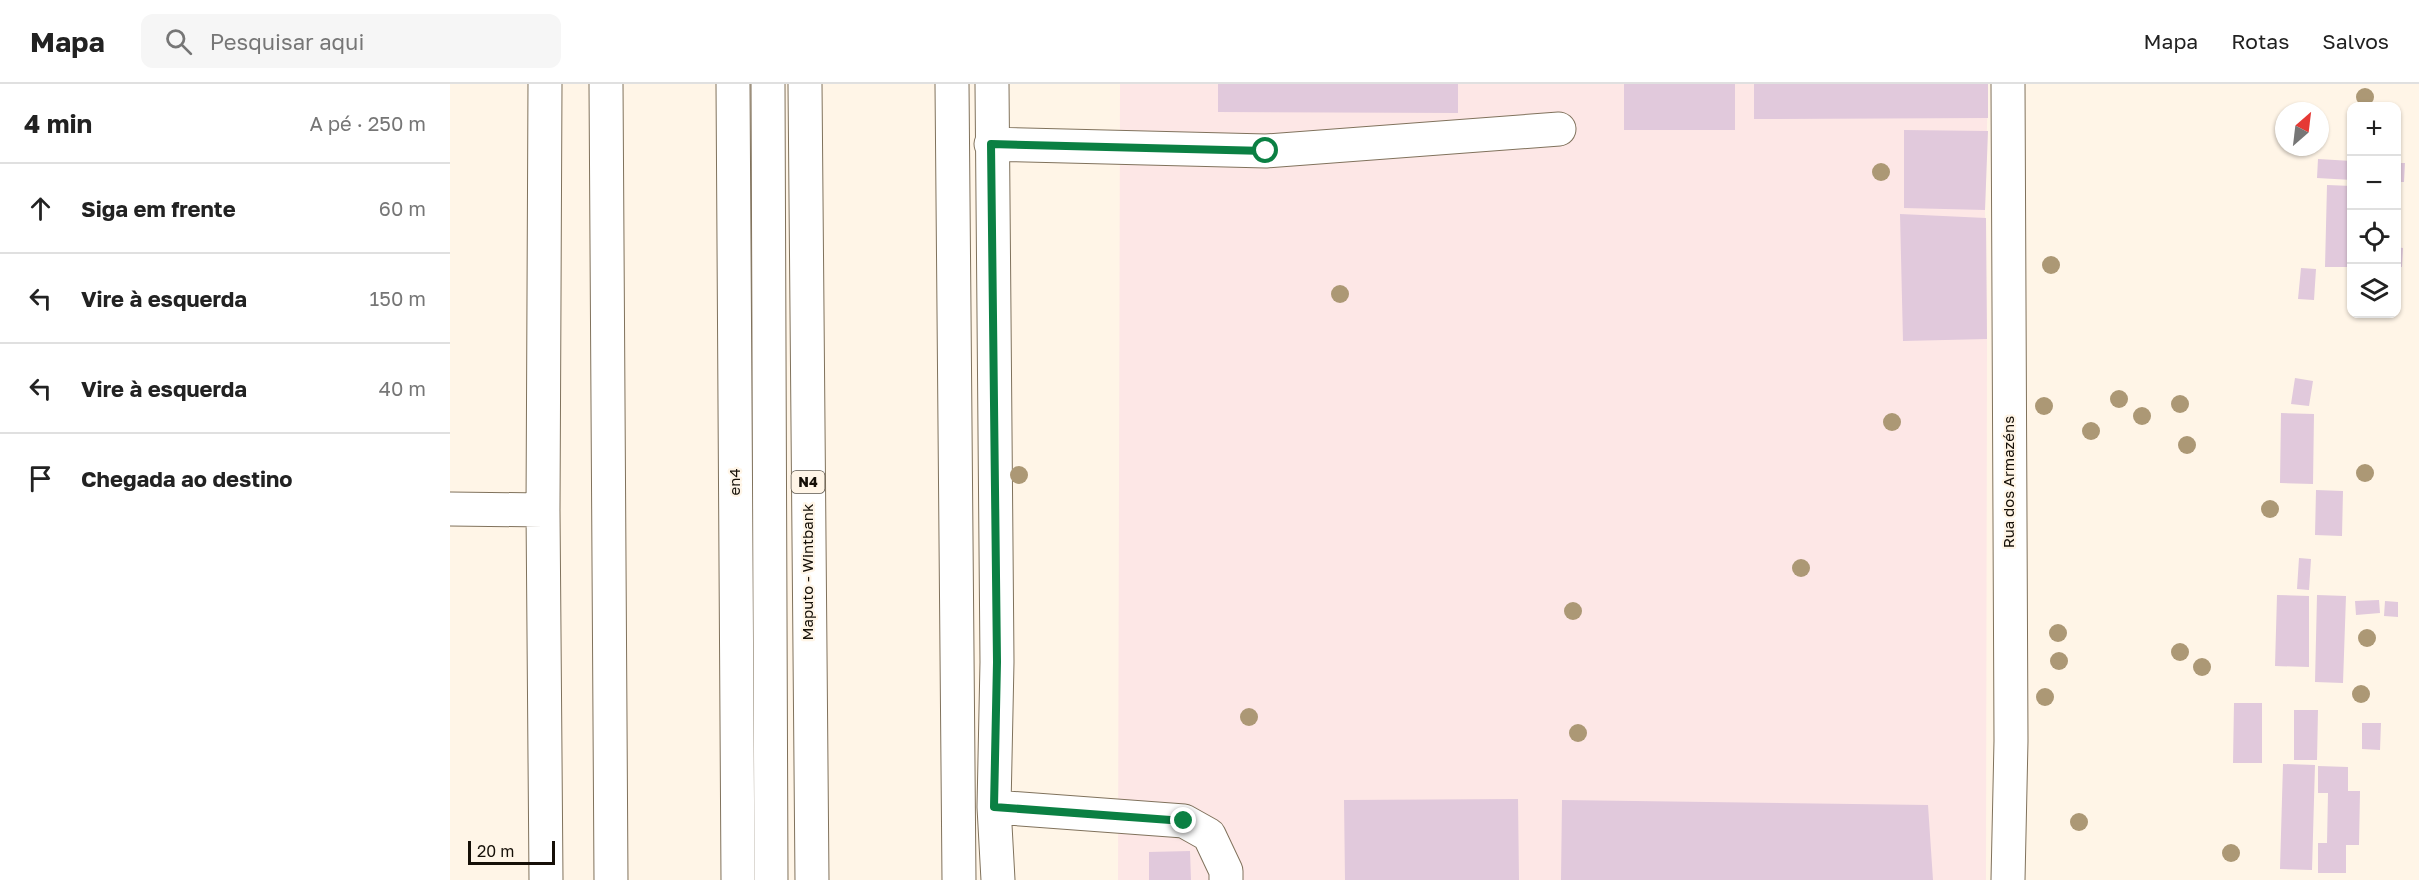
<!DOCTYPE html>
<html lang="pt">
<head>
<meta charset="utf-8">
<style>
	:root { --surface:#fff; --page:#f6f6f6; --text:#222; --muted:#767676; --line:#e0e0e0 }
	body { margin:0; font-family:"Golos Text",sans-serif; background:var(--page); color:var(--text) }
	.controls { position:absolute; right:18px; top:18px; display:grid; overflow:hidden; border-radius:12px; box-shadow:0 2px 4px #0004 }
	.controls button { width:54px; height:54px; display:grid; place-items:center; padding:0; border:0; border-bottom:2px solid var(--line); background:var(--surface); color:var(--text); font:30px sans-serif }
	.compass { position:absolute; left:1825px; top:18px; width:54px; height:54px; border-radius:50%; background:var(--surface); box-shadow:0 2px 4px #0004; rotate:28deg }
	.scale { position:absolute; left:18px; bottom:15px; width:87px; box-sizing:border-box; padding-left:6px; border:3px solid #150f07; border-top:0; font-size:16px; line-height:21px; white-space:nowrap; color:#150f07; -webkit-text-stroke:4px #fff5e7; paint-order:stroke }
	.stop { position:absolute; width:18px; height:18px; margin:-14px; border:4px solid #0b8043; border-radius:50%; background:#fff }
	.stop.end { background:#0b8043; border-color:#fff; box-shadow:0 2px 6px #0008 }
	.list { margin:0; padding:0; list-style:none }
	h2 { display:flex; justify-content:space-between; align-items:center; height:78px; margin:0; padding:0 24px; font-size:26px }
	h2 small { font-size:20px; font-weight:400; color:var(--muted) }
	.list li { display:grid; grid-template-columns:39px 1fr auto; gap:18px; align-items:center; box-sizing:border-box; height:90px; padding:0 24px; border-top:2px solid var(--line) }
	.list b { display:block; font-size:22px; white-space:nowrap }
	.list em { font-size:20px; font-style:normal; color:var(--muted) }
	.icon { flex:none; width:33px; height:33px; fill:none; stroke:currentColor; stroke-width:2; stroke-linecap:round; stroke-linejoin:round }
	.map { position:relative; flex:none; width:1969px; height:796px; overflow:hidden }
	header { display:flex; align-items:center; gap:36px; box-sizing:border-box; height:84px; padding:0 30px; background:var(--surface); border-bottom:2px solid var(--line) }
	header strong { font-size:28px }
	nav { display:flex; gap:33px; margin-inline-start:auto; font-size:21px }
	.search { width:420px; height:54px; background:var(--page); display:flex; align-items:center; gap:15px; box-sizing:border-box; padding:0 21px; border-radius:12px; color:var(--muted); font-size:22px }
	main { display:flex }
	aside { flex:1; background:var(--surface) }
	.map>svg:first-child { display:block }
	.industrial { fill:#fde7e6 }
	.building { fill:#e1c9dc }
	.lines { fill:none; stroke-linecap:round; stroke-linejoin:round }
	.minor-casing { stroke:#80725c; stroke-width:35 }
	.highway-casing { stroke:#80725c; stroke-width:35 }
	.minor { stroke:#fff; stroke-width:33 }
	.highway { stroke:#fff; stroke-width:33 }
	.tree { fill:#ac9875 }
	.route { stroke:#0b8043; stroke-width:8 }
	.labels { text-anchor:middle; stroke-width:4.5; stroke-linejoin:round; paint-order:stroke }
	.shield { fill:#fff5e7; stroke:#5b544a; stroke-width:1.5 }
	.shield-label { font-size:14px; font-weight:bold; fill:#150f07 }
	.street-label { font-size:15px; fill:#150f07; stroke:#fff5e7 }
</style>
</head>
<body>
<header>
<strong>Mapa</strong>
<div class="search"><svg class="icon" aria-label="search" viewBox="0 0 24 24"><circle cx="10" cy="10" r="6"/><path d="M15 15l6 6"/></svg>Pesquisar aqui</div>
<nav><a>Mapa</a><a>Rotas</a><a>Salvos</a></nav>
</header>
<main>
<aside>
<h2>4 min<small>A pé · 250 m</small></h2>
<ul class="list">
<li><svg class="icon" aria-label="ahead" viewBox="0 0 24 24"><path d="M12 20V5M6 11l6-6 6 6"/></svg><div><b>Siga em frente</b></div><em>60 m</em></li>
<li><svg class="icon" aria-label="left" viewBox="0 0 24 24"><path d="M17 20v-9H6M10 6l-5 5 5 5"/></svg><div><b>Vire à esquerda</b></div><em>150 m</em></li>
<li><svg class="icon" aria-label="left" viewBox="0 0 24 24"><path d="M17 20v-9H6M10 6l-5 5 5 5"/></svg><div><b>Vire à esquerda</b></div><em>40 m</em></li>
<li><svg class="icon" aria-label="arrive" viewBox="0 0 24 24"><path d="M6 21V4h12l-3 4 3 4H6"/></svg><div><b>Chegada ao destino</b></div></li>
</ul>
</aside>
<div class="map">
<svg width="1969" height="796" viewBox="0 0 1969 796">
	<rect width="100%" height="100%" fill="#fff5e7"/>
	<path class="industrial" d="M670 0H1538L1535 126 1537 255 1536 796H668Z"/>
	<path class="building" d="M768 0H1008V29L768 28Z
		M1174 0H1285V46H1174Z
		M1304 0H1538V34L1304 35Z
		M1454 46 1538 47 1535 126 1454 124Z
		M1868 75 1902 77V96L1867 94Z
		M1946 79H1955L1954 98H1946Z
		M1877 101 1902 102V183H1875Z
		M1450 130 1536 134 1537 255 1453 257Z
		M1946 163 1953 164 1952 183H1946Z
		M1851 184 1866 185 1864 216 1848 215Z
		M1845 294 1863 297 1859 322 1841 320Z
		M1831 329 1864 330 1863 400 1830 399Z
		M1866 406 1893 407 1892 452 1865 451Z
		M1849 474 1861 475 1859 506 1847 505Z
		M1827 511 1859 512V583L1825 582Z
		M1867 511 1896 512 1893 599 1865 598Z
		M1929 516 1930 529 1906 531 1905 517Z
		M1935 517 1948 518V533L1934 532Z
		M1784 619H1812V679H1783Z
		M1844 626H1868L1867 676H1844Z
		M1912 639H1931L1930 666 1912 665Z
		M1833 680 1865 681 1862 786 1830 785Z
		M1868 682 1898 683V707H1910L1909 761H1896V789H1868V759H1877L1878 709H1868Z
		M1068 715 1069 796H895L894 716Z
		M1112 716 1478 721 1483 796H1111Z
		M740 767 741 796H699V768Z"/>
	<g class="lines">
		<defs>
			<path id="minor" d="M95 0 93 426 96 796
				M156 0 161 796
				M283 0 288 796
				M502 0 509 796
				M542 0 547 578 544 723 548 796
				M541 60 816 67 1109 45
				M0 425 93 426
				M544 723 734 737 759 751 776 787V796
				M1558 796 1561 657 1558 0"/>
			<path id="highway" d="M318 0 321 796
				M355 0 362 796"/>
		</defs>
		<use href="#minor" class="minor-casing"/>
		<use href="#highway" class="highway-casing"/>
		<use href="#minor" class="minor"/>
		<use href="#highway" class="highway"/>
	</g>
	<g class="tree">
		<circle cx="1915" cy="13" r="9"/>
		<circle cx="1431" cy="88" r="9"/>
		<circle cx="1601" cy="181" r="9"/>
		<circle cx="890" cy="210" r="9"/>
		<circle cx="1669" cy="315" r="9"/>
		<circle cx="1730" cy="320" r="9"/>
		<circle cx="1594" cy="322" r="9"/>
		<circle cx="1692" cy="332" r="9"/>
		<circle cx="1442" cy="338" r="9"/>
		<circle cx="1641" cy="347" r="9"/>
		<circle cx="1737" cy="361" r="9"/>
		<circle cx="1915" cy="389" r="9"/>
		<circle cx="569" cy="391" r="9"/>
		<circle cx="1820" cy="425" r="9"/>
		<circle cx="1351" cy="484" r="9"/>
		<circle cx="1123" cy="527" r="9"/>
		<circle cx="1608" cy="549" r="9"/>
		<circle cx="1917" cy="554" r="9"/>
		<circle cx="1730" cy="568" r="9"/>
		<circle cx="1609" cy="577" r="9"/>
		<circle cx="1752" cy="583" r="9"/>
		<circle cx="1911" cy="610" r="9"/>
		<circle cx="1595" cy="613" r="9"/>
		<circle cx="799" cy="633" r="9"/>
		<circle cx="1128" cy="649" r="9"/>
		<circle cx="1629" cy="738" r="9"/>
		<circle cx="1781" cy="769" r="9"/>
	</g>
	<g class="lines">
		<path class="route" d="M734 737 544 723 547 578 541 60 816 67"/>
	</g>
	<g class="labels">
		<rect class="shield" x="341.5" y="387" width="33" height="22" rx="4.5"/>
		<g class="shield-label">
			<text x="358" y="403">N4</text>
		</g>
		<g class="street-label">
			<text transform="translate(285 398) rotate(-90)" y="5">en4</text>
			<text transform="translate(1559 398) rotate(-90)" y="5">Rua dos Armazéns</text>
			<text transform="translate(358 488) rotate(-90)" y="5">Maputo - Wintbank</text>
		</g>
	</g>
</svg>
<div class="controls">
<button>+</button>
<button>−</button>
<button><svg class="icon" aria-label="locate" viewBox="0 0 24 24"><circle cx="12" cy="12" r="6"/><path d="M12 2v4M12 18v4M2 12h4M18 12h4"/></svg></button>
<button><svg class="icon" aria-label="layers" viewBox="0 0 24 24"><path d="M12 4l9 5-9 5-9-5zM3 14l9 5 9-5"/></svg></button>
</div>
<svg class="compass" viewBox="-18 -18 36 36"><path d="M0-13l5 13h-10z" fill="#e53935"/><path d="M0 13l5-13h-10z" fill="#767676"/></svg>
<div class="scale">20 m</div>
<div class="stop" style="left:816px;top:67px"></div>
<div class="stop end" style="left:734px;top:737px"></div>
</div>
</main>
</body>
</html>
